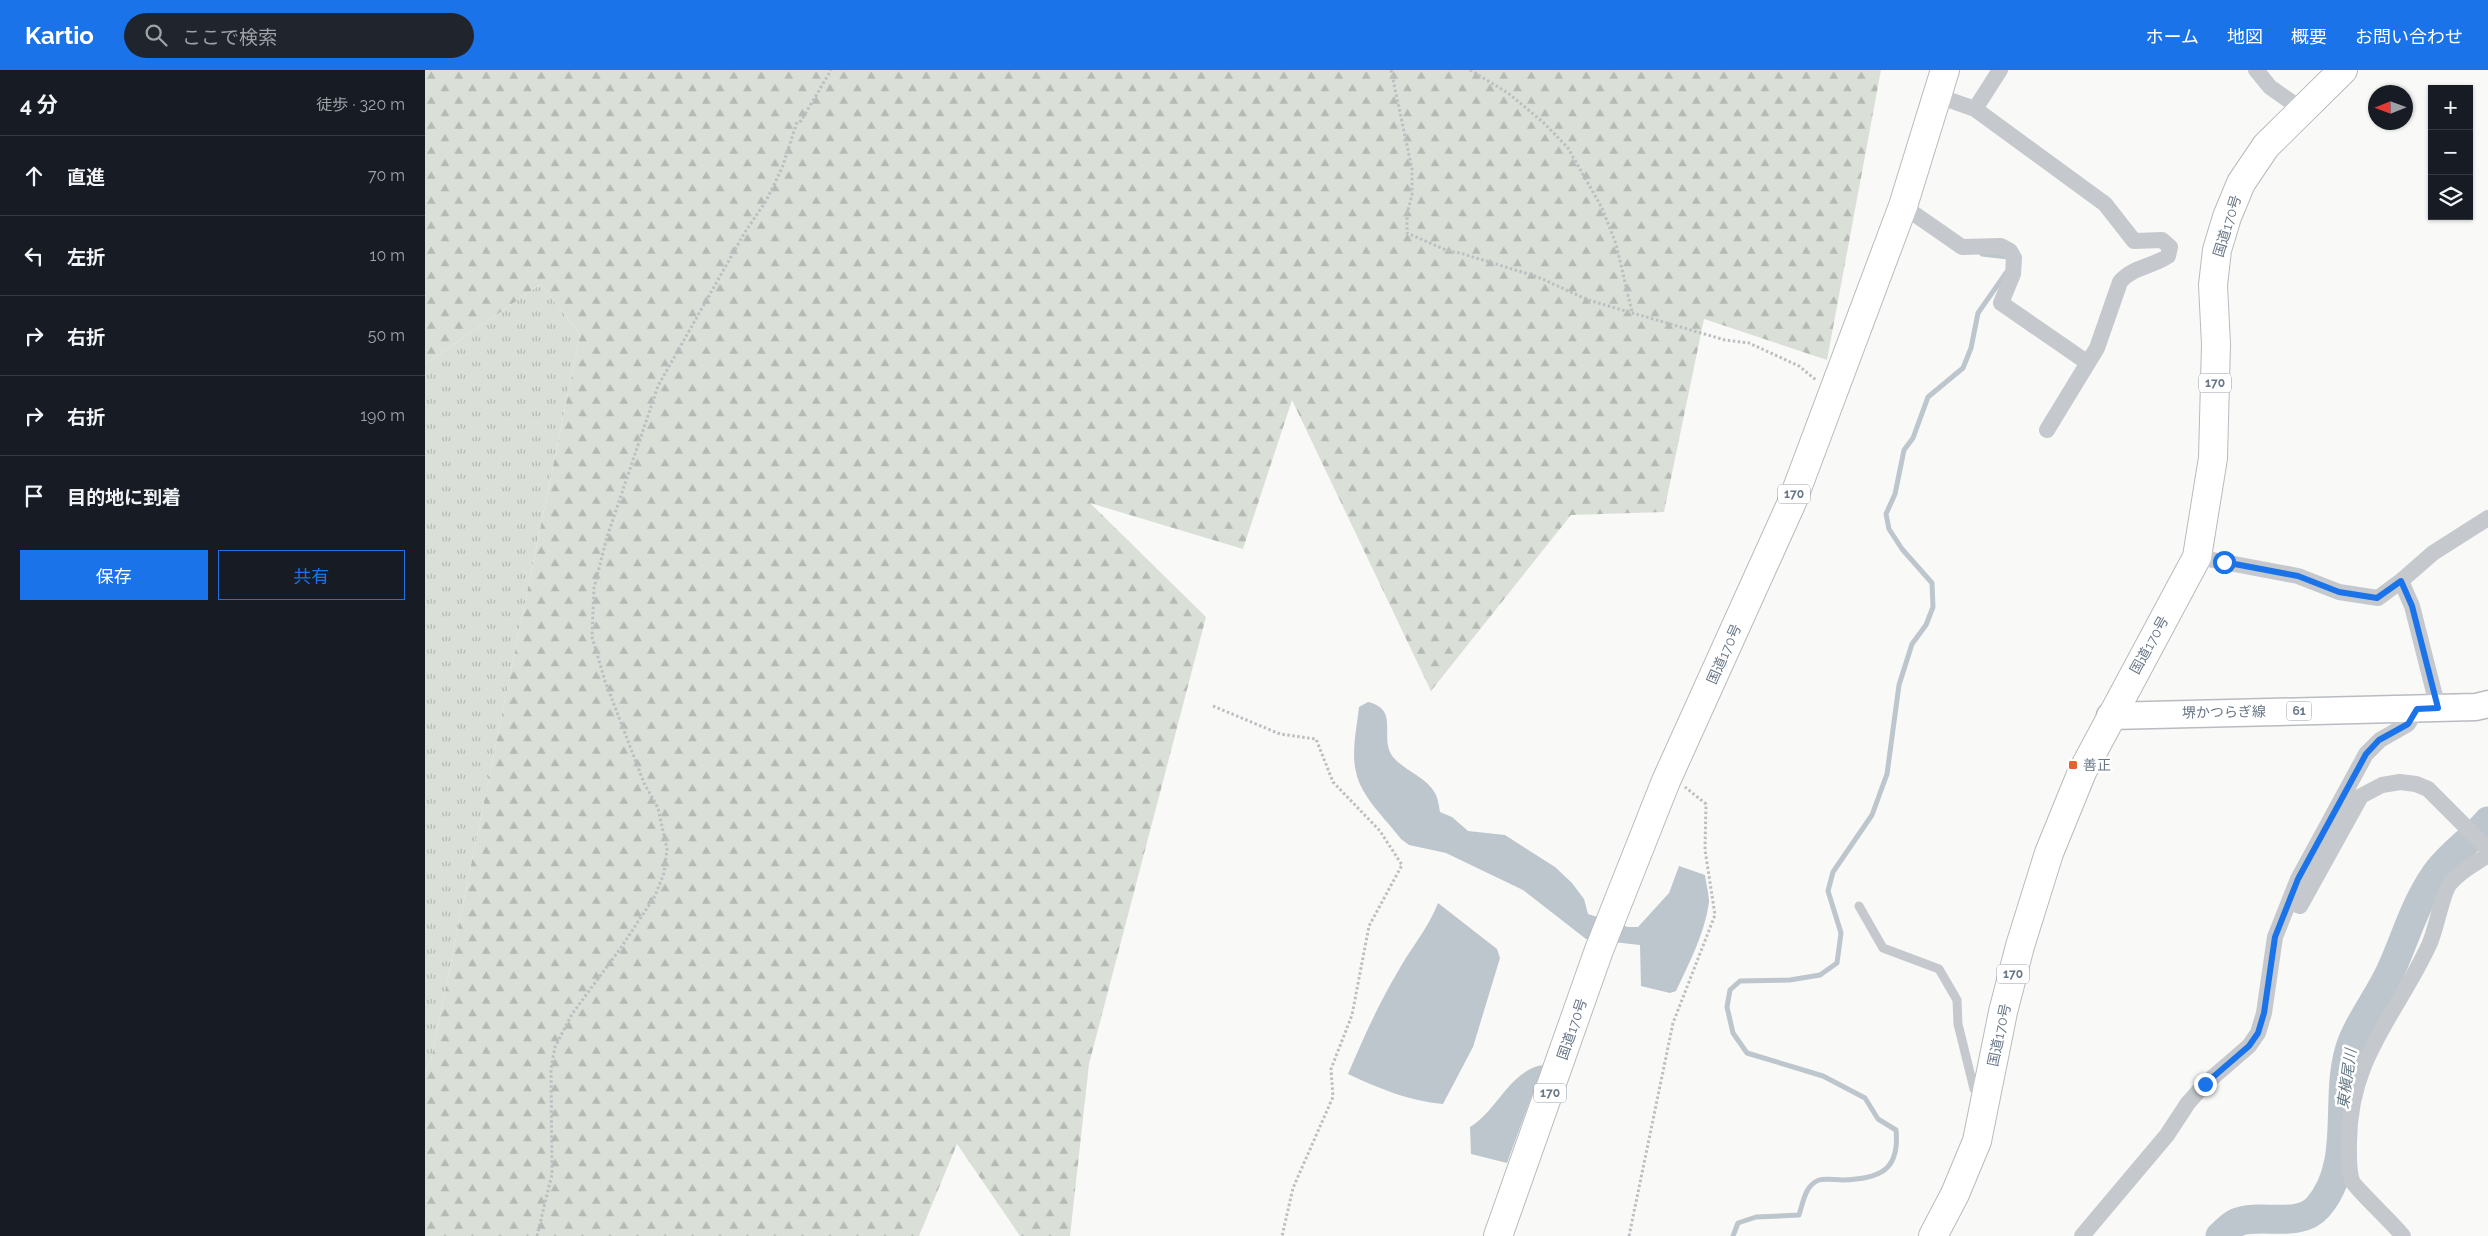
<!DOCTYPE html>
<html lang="ja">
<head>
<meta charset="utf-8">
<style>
	:root { --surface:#171b24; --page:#20242c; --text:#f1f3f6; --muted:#9ea1a6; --line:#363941; --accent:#1a73e8 }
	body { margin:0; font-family:Raleway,"Noto Sans JP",sans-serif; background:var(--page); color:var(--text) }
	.controls { position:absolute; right:15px; top:15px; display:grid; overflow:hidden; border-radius:0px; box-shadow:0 1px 4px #0004 }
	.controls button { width:45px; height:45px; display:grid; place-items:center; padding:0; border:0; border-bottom:1px solid var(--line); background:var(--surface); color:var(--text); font:25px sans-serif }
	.compass { position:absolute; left:1943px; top:15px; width:45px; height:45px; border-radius:50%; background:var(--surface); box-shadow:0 1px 4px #0004; rotate:269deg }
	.stop { position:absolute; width:15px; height:15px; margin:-11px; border:4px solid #1a73e8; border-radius:50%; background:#fff }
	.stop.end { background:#1a73e8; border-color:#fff; box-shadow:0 1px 5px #0008 }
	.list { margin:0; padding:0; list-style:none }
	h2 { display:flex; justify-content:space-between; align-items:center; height:65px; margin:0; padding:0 20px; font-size:21px }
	h2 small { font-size:16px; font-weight:400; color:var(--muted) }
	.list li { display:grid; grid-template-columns:32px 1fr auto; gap:15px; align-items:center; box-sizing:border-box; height:80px; padding:0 20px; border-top:1px solid var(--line) }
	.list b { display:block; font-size:19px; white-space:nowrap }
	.list em { font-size:16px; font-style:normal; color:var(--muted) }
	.actions { display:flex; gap:10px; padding:15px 20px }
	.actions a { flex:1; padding:11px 0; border:1px solid var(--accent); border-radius:0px; text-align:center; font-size:18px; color:var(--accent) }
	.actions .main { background:var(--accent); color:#fff }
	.icon { flex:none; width:28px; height:28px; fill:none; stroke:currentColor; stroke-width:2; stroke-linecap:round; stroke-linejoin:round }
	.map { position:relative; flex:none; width:2063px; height:1166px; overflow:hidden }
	header { display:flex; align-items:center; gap:30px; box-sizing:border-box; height:70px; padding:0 25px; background:var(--accent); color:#fff }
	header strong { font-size:24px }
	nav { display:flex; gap:28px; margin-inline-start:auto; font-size:18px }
	.search { width:350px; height:45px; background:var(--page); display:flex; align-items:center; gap:12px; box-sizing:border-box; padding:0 18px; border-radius:28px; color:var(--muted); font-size:19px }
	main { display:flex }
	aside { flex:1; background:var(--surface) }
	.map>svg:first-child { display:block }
	.grass { fill:url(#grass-tufts) }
	.forest { fill:url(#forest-firs) }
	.water { fill:#bdc6cc }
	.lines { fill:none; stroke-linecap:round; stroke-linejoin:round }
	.stream { stroke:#bdc6cc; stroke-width:5 }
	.river { stroke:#bdc6cc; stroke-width:29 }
	.primary-casing { stroke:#b8bcc0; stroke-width:29 }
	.highway-casing { stroke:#b8bbbe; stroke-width:30 }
	.path { stroke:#bcbfc2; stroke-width:3; stroke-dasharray:2.5 2.5; stroke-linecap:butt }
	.lane { stroke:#c5c8cc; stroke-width:9 }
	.street { stroke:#c5c8cc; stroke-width:16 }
	.primary { stroke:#fff; stroke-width:26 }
	.highway { stroke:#fff; stroke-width:28 }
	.route { stroke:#1a73e8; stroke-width:6 }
	.poi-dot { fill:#e2632e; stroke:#fff; stroke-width:2 }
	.labels { text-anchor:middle; stroke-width:5; stroke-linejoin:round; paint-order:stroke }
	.shield { fill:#fff; stroke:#95a0ab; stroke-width:1 }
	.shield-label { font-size:12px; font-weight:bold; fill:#687787 }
	.street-label { font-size:14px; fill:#687787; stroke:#fff }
	.poi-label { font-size:14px; fill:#687787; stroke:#fff; text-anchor:start }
	.water-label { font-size:15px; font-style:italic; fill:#647883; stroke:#fff }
</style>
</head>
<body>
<header>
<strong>Kartio</strong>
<div class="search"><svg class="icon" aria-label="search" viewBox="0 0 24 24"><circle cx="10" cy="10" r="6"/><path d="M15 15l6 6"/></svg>ここで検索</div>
<nav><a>ホーム</a><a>地図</a><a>概要</a><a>お問い合わせ</a></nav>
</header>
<main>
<aside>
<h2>4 分<small>徒歩 · 320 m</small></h2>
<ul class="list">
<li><svg class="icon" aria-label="ahead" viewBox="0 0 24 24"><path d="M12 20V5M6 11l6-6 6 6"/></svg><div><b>直進</b></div><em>70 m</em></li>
<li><svg class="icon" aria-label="left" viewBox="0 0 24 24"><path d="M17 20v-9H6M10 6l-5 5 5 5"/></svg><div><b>左折</b></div><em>10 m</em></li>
<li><svg class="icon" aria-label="right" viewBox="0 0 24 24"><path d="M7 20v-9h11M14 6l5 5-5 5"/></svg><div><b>右折</b></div><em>50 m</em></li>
<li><svg class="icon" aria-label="right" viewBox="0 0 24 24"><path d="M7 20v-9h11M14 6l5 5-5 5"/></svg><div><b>右折</b></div><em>190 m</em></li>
<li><svg class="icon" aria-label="arrive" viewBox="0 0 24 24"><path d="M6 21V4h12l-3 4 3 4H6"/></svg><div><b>目的地に到着</b></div></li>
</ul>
<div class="actions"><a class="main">保存</a><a>共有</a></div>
</aside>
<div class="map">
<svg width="2063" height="1166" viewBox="0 0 2063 1166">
	<defs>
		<pattern id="grass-tufts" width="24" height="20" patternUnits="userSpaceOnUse" patternTransform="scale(1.25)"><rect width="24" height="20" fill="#dae0d8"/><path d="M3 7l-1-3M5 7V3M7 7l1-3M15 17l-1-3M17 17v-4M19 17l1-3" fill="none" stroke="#b5bab5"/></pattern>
		<pattern id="forest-firs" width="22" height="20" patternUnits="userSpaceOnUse" patternTransform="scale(1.25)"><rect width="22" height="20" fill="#dae0d8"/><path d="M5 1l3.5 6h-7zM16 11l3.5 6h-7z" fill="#b5bab5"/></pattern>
	</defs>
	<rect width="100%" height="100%" fill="#f9f9f7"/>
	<path class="grass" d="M116 214 155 265 6 990 0 1002V294Z"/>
	<path class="forest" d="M0 0H1456L1402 290 1279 249 1239 442 1146 445 1006 621 867 330 818 479 665 433 781 547 664 994 645 1166H595L532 1074 494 1166H0V1002L6 990 155 265 116 214 0 294Z"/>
	<path class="water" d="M943 632C976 640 953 668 968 687 980 701 1001 707 1010 723 1013 728 1014 736 1015 742L1027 747 1043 761 1080 765 1130 797 1147 813 1159 829 1163 844 1203 857H1213L1244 823 1254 796 1280 805C1281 813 1284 824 1284 832 1280 863 1264 893 1251 921L1245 923 1216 916 1215 875 1161 869 1098 820 1021 783 984 775 976 769C961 749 936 727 931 702 926 682 932 657 934 637Z
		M1013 833 1072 879 1075 888 1048 977 1018 1034C984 1031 953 1018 923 1004 938 969 953 935 972 903 985 879 1003 859 1013 833Z
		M1118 995 1082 1093 1046 1084 1045 1057C1072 1041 1085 1000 1118 995Z"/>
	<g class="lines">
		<path class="stream" d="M1557 184 1583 187
			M1308 1166 1313 1153 1331 1147 1374 1145C1378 1133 1380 1115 1394 1110 1400 1108 1411 1110 1417 1110 1454 1109 1475 1101 1471 1060L1453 1049 1440 1028 1398 1006 1322 983 1308 963 1302 937 1305 920 1315 911 1365 910 1395 905 1412 893 1416 863 1403 821 1408 802 1447 745 1462 704 1474 615 1487 574 1501 555 1508 537 1507 513 1477 479 1464 459 1461 444 1470 424 1479 380 1488 368 1503 327 1538 298 1546 278 1553 243 1581 203"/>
		<path class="river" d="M1795 1166C1800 1162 1806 1154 1813 1152 1836 1143 1874 1159 1893 1137 1932 1092 1907 1024 1927 972 1937 947 1954 926 1965 902 1980 870 1989 835 2010 805 2023 785 2047 770 2063 751"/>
		<defs>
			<path id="primary" d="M1685 646 2051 637 2063 634"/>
			<path id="highway" d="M1073 1166 1174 880 1241 711 1367 432 1478 136 1520 0
				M1508 1166 1530 1124 1552 1071 1578 942 1595 876 1624 783 1657 702 1772 487 1788 388 1791 274 1788 215 1792 180 1802 147 1816 113 1841 76 1918 0"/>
		</defs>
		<use href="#primary" class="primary-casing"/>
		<use href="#highway" class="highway-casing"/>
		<path class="path" d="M966 0 987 99V125L982 144V163L1023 181 1035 183 1113 207 1163 230 1300 270 1324 273 1374 296 1391 310
			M1045 0 1083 23 1119 53 1143 78 1177 138 1191 174 1207 242
			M788 636 855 664 891 669 908 712 955 761 977 795 944 856 927 945 906 999 908 1027 868 1118 857 1166
			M112 1166 127 1104 126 999 130 977 147 944 195 879 230 826 239 803 242 779 233 738 219 713 180 611 167 567 169 518 182 467 233 316 320 162 341 131 357 98 372 52 376 51 406 0
			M1204 1166 1248 953 1290 845 1280 780 1281 734 1260 717"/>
		<path class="lane" d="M1434 836 1458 878 1514 899 1532 930 1533 954 1549 1019 1554 1027"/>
		<path class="street" d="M1831 0 1845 17 1876 39
			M1513 26 1550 39 1680 134 1709 171 1737 170 1745 177 1743 186C1727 197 1707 197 1695 212L1672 278 1622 360
			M1550 39 1575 0
			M1478 136 1537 177 1576 176 1585 181 1589 188 1588 204 1576 233 1663 293
			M1772 487 1873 506 1914 522 1953 528 1976 511 2008 483 2063 448
			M1976 511 1987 536 2013 638
			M1864 832 1875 836 1936 726 1957 715 1975 712 1991 714 2003 719 2063 779
			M1657 1166 1742 1065 1763 1033 1780 1014 1824 976 1833 963 1839 943 1850 867 1873 809 1941 684 1955 670 1983 654 1992 639
			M1978 1166C1969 1154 1930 1118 1927 1111 1923 1099 1924 1085 1924 1073 1924 988 1971 946 2004 875 2011 860 2017 825 2024 815 2033 802 2050 794 2063 785"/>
		<use href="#primary" class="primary"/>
		<use href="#highway" class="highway"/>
	</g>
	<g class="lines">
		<path class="route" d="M1780 1014 1824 976 1833 963 1839 943 1850 867 1873 809 1941 684 1954 670 1983 654 1992 639 2013 638 1987 536 1976 511 1952 528 1914 522 1873 506 1799 492"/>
	</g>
	<rect class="poi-dot" x="1643" y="690" width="10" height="10" rx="2.5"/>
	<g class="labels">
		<g class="shield">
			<rect x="1774" y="303.5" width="32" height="19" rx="4"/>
			<rect x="1353" y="414.5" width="32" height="19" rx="4"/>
			<rect x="1861.5" y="631.5" width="25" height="19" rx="4"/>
			<rect x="1572" y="894.5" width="32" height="19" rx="4"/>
			<rect x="1109" y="1013.5" width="32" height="19" rx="4"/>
		</g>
		<g class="shield-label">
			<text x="1790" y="317">170</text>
			<text x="1369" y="428">170</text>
			<text x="1874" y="645">61</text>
			<text x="1588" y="908">170</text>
			<text x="1125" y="1027">170</text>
		</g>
		<g class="street-label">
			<text transform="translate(1802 156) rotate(-73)" y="5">国道170号</text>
			<text transform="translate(1724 575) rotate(-61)" y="5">国道170号</text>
			<text transform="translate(1299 584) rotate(-66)" y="5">国道170号</text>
			<text transform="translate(1799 642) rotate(-1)" y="5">堺かつらぎ線</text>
			<text transform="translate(1147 959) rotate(-71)" y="5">国道170号</text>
			<text transform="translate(1574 965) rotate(-78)" y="5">国道170号</text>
		</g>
		<g class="poi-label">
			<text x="1658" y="700">善正</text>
		</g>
		<g class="water-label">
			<text transform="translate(1922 1009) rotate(-82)" y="5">東槇尾川</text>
		</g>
	</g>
</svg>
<div class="controls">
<button>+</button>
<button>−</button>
<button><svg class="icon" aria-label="layers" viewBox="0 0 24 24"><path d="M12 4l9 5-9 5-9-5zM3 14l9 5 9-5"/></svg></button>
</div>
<svg class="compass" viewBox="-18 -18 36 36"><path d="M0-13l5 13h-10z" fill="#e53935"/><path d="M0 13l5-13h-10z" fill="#9ea1a6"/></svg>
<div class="stop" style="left:1799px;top:492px"></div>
<div class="stop end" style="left:1780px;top:1014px"></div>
</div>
</main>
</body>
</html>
